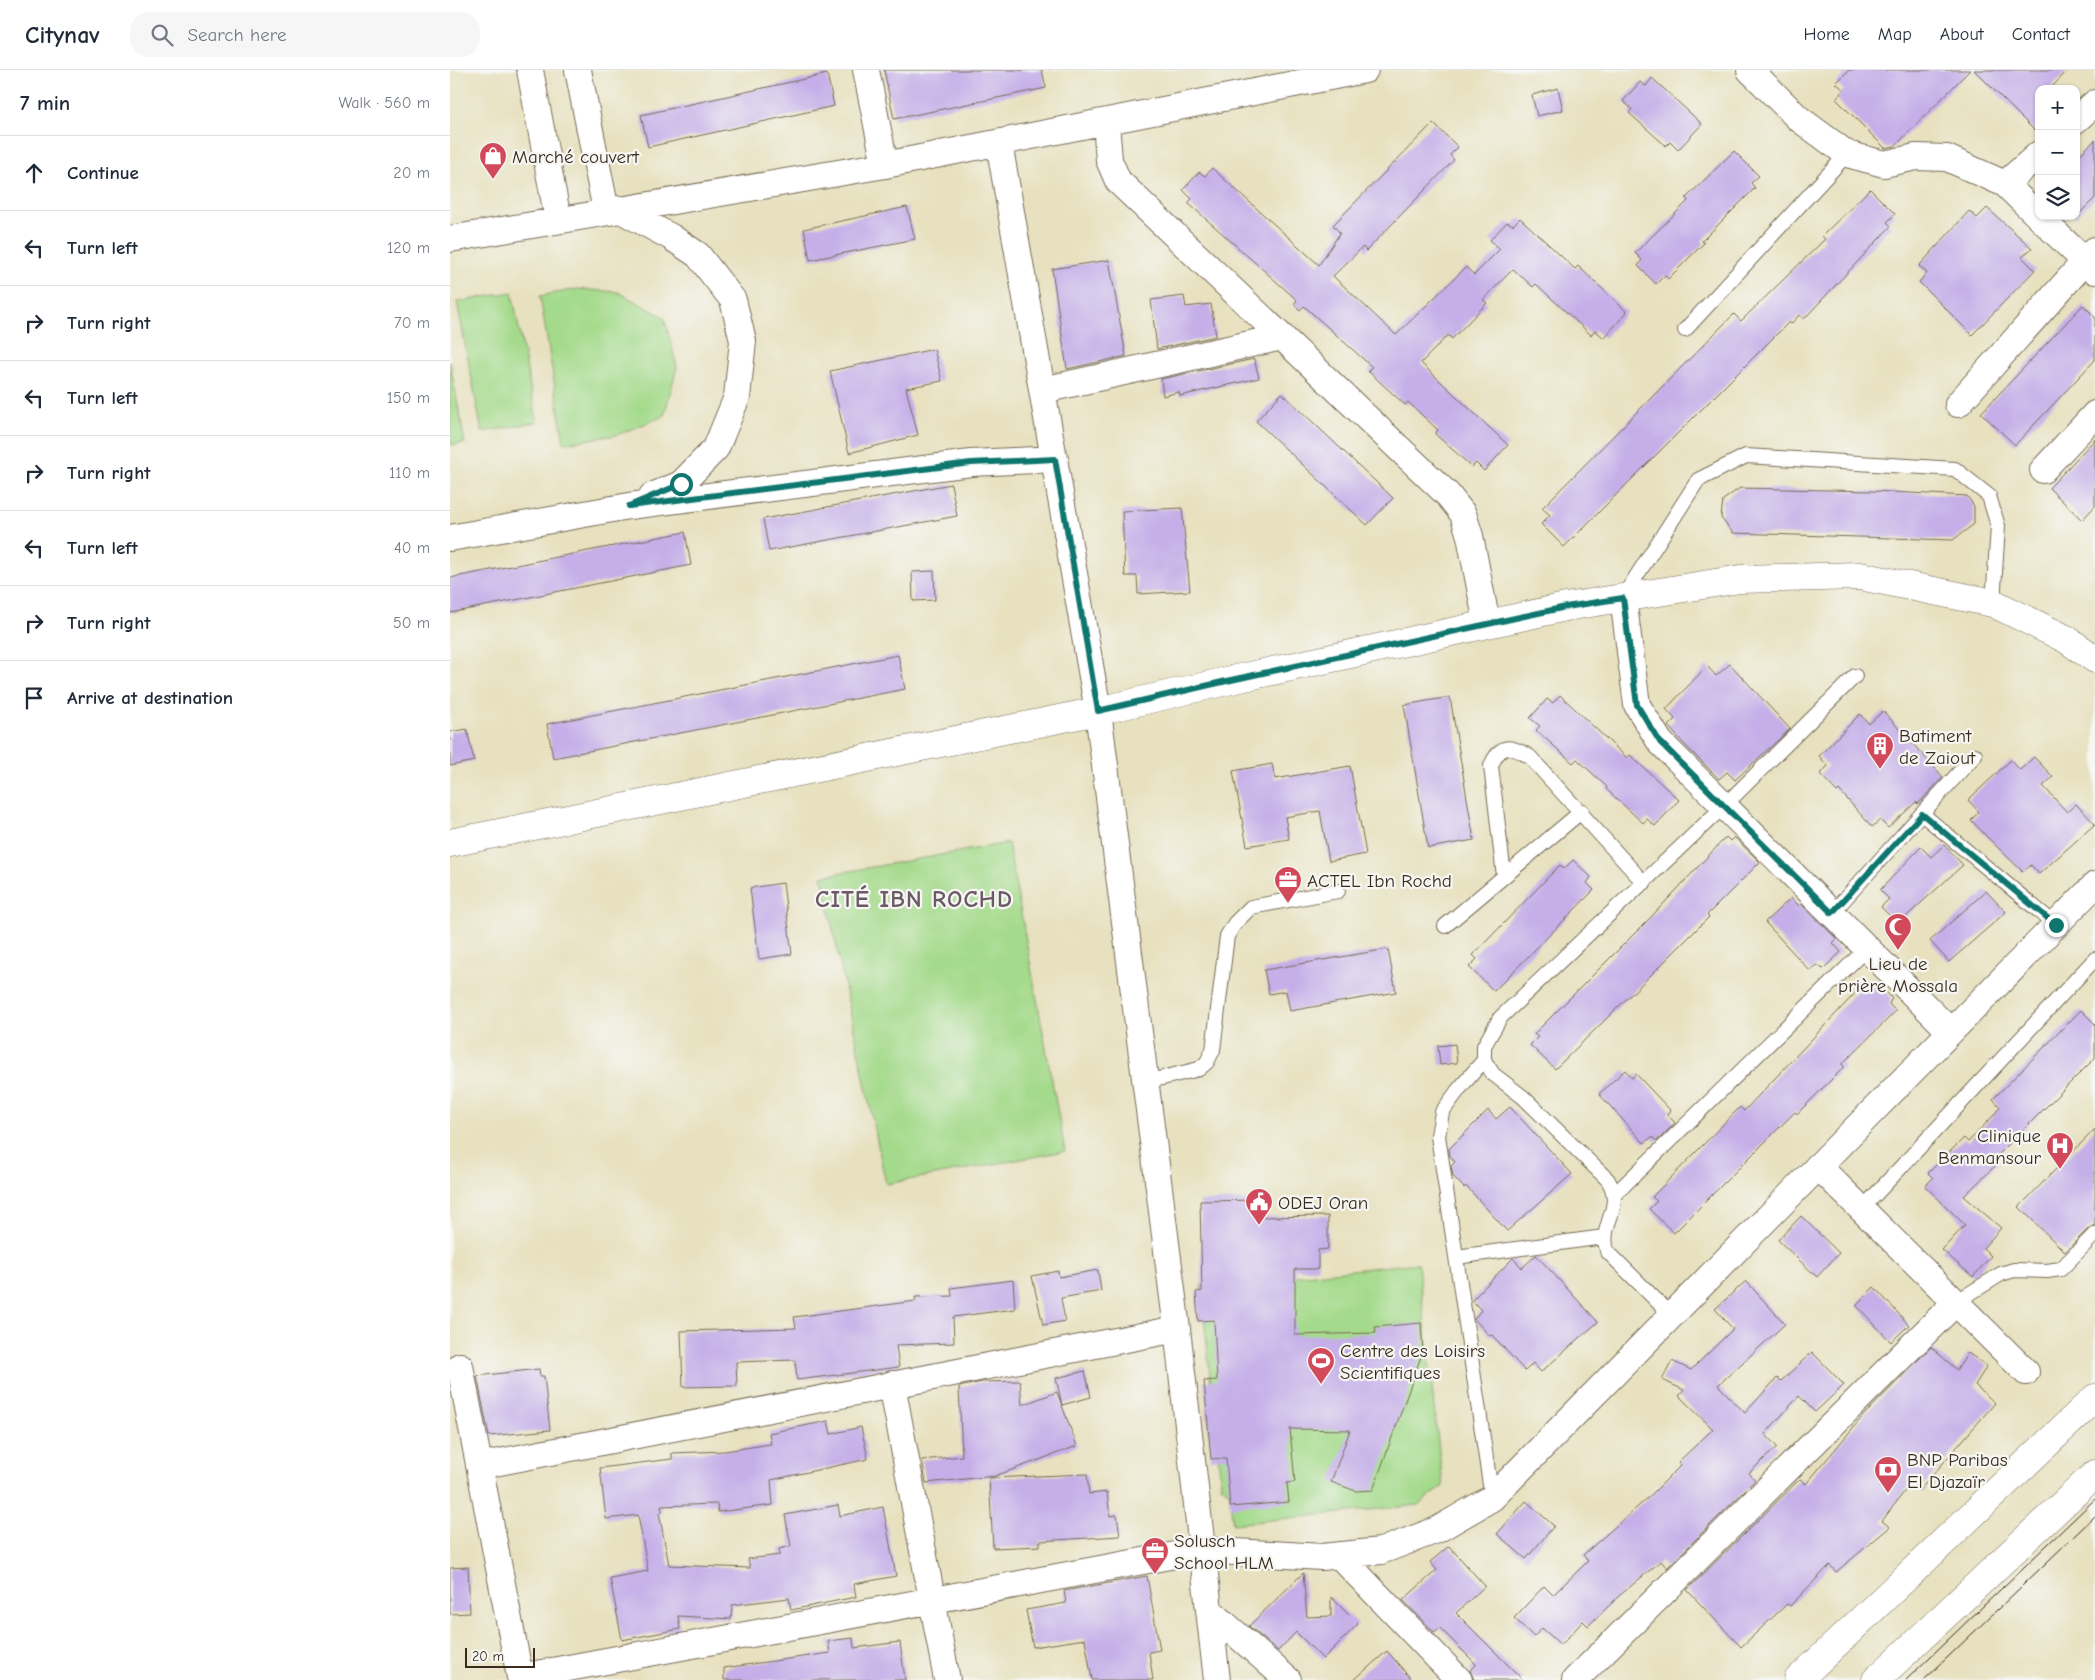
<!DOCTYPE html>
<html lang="en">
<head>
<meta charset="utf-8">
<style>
	:root { --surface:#fff; --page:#f6f6f7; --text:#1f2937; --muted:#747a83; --line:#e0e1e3 }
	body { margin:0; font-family:"Comic Neue",sans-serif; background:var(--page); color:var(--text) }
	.controls { position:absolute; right:15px; top:15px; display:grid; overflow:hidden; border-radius:10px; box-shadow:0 1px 4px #0004 }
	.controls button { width:45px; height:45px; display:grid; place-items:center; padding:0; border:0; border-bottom:1px solid var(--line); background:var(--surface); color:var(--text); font:25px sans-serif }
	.scale { position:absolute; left:15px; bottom:12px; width:70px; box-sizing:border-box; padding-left:5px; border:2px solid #3b2a1e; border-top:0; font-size:14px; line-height:18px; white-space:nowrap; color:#3b2a1e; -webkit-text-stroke:4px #f6f6f2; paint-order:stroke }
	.stop { position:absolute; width:15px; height:15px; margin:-11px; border:4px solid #0f766e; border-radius:50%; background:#fff }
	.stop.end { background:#0f766e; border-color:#fff; box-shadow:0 1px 5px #0008 }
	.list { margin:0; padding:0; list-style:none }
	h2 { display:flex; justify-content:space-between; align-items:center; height:65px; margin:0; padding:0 20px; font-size:21px }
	h2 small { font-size:16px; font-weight:400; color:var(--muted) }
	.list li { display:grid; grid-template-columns:32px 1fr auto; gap:15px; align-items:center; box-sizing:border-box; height:75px; padding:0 20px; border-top:1px solid var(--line) }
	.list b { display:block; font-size:19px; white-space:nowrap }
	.list em { font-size:16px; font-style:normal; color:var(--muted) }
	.icon { flex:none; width:28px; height:28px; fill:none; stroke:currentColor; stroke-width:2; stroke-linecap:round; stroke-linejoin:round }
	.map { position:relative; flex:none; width:1645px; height:1610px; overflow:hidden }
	header { display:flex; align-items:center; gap:30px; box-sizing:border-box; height:70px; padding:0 25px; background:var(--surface); border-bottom:1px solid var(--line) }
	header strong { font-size:24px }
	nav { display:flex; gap:28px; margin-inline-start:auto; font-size:18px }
	.search { width:350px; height:45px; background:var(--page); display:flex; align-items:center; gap:12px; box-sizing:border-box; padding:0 18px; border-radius:20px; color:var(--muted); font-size:19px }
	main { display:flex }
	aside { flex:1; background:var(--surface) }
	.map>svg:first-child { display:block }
	.green { fill:#a4da8b; stroke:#708254 }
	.building { fill:#c4afe8 }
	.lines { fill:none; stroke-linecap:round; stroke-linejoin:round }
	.lane-casing { stroke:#776a56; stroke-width:16 }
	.street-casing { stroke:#776a56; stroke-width:28 }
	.secondary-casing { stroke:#776a56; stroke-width:29 }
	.highway-casing { stroke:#776a56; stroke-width:29 }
	.lane { stroke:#fff; stroke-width:14 }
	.street { stroke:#fff; stroke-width:26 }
	.secondary { stroke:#fff; stroke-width:28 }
	.highway { stroke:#fff; stroke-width:28 }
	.tram { stroke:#3b2a1e; stroke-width:1 }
	.route { stroke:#0f766e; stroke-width:6 }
	.labels { text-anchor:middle; stroke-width:4.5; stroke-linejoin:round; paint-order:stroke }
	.poi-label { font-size:19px; fill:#3b2a1e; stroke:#f6f6f2; text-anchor:start }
	.district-label { font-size:24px; font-weight:bold; letter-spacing:1px; fill:#6b5965; stroke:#f6f6f2 }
</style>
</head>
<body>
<header>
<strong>Citynav</strong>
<div class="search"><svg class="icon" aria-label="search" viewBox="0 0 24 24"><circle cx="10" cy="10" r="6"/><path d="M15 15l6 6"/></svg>Search here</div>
<nav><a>Home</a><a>Map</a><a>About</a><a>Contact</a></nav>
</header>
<main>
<aside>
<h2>7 min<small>Walk · 560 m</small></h2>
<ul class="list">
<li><svg class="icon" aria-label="ahead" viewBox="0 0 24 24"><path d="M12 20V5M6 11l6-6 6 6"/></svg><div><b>Continue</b></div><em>20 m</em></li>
<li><svg class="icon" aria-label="left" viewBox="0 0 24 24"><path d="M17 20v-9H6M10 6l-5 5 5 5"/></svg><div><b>Turn left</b></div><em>120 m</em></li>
<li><svg class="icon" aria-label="right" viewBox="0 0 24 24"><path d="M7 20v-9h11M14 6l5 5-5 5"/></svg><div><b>Turn right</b></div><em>70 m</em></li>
<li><svg class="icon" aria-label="left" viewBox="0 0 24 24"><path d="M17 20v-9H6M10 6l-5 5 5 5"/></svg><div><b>Turn left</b></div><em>150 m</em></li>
<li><svg class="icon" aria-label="right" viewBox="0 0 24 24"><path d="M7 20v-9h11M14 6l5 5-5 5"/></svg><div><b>Turn right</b></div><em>110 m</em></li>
<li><svg class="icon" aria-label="left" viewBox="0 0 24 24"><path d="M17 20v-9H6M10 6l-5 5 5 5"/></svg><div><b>Turn left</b></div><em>40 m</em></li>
<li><svg class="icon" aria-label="right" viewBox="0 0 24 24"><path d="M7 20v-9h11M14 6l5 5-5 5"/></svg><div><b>Turn right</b></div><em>50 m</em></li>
<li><svg class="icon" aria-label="arrive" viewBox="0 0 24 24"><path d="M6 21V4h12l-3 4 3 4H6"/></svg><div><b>Arrive at destination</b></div></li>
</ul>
</aside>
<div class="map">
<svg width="1645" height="1610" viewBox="0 0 1645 1610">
	<rect width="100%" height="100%" fill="#f6f6f2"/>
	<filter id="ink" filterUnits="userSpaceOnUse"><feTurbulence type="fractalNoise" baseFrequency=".02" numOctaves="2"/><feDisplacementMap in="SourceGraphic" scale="10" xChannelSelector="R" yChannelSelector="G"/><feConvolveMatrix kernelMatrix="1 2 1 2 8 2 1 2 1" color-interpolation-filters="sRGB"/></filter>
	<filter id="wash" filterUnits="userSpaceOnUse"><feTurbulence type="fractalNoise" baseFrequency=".0096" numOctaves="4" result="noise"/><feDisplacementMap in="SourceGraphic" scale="20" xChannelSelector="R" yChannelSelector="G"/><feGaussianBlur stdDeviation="1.12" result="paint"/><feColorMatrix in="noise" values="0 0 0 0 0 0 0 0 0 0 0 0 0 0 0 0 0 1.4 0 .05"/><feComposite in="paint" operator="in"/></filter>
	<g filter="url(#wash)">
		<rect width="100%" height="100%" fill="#e7e1bf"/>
		<path class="green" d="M127 219 168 222 214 247 227 297 214 346 167 365 114 373 90 226Z
			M62 222 87 352 32 362 7 232Z
			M0 292 15 373 0 375Z
			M558 773 615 1081 436 1114 372 806Z
			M968 1193 993 1416 968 1435 783 1454 780 1430 781 1424 771 1415 751 1216Z"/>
		<g id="blocks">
			<path class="building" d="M434 0H592L596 18 444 49Z
				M1399 0H1520L1445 76 1435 78 1386 29 1394 20 1386 13Z
				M1524 0H1618L1600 19H1589V65Z
				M377 4 384 36 198 77 191 45Z
				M1202 8 1252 54 1228 80 1220 72 1216 76 1179 43 1182 39 1173 31 1190 12 1196 16Z
				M1108 18 1113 40 1087 46 1082 25Z
				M983 53 1008 77 1000 85 1004 90 916 181 913 177 883 206 946 265 1016 197 1024 205 1050 179 1040 170 1057 152 1063 155 1070 148 1125 199 1128 196 1177 242 1154 268 1145 260 1141 265 1086 214 1083 217 1063 199 1033 230 1037 233 1002 269 998 265 971 293 1058 375 1034 401 1026 393 1022 397 985 364 988 360 958 332 955 335 918 301 922 297 854 236 850 240 844 234 847 230 738 133 742 129 733 120 749 102 755 106 762 98 869 195 890 163 883 155Z
				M1645 70V128L1626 147V88Z
				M1284 81 1309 106 1301 113 1305 118 1252 171 1254 173 1218 209 1215 205 1206 214 1188 196 1192 190 1185 183 1238 131 1236 128Z
				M1420 119 1445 144 1437 152 1441 156 1354 249 1349 245 1341 254 1339 252 1114 477 1091 454 1100 445 1092 438 1284 244 1291 251 1375 169 1372 166Z
				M457 137 465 169 360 190 354 159Z
				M1537 138 1582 178 1572 187 1585 200 1522 265 1469 212 1477 203 1469 196 1519 141 1527 148Z
				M659 190 676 286 617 299 602 199Z
				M734 226 736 237 761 234 766 266 707 279 701 230Z
				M1633 235 1645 247V290L1565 375 1531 343Z
				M484 279 492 311 456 318 468 365 399 383 380 301Z
				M804 289 809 308 730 326 729 322 713 326 711 309Z
				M832 323 943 428 917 455 806 351Z
				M1645 369V436L1632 450 1599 418Z
				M501 414 507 446 319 481 313 449Z
				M1290 418 1423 421 1517 426 1524 436V454L1503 470 1283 463 1271 448 1273 430Z
				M732 438 740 521 688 524 687 506H675L672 441Z
				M235 462 241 495 0 543V508Z
				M484 501 485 530 463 531 462 502Z
				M448 585 455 619 103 688 97 654Z
				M1280 594 1340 659 1285 710 1277 702 1269 709 1234 674 1218 656 1225 649 1216 639 1257 596 1266 606Z
				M1110 625 1177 688 1180 685 1229 730 1205 756 1197 749 1193 753 1156 719 1157 717 1127 689 1123 693 1086 660 1090 656 1080 648 1097 629 1103 633Z
				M1000 627 1024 770 978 778 954 635Z
				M1433 641 1493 707 1468 734 1466 732 1438 758 1430 750 1422 757 1389 720 1387 722 1370 704 1378 696 1369 686 1410 644 1419 654Z
				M17 659 24 691 0 696V662Z
				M1584 687 1603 707 1593 716 1617 742 1626 734 1645 754 1589 804 1581 795 1573 802 1538 768 1521 750 1529 742 1518 730 1561 690 1570 700Z
				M822 694 825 709 900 696 916 784 879 791 870 741 835 747 839 769 797 776 783 701Z
				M1276 767 1280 771 1284 767 1310 792 1257 845 1259 847 1206 900 1105 999 1080 975 1088 967 1084 964 1202 846Z
				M1494 775 1513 795 1448 854 1431 837 1439 829 1430 820 1471 777 1481 787Z
				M1123 790 1141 807 1137 813 1144 820 1044 921 1019 897 1027 889 1023 885 1110 795 1114 799Z
				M333 813 342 884 309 889 300 818Z
				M1536 821 1556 842 1499 892 1480 871Z
				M1341 828 1349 836 1351 834 1387 869 1383 873 1391 882 1373 899 1367 895 1360 901 1315 852Z
				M938 879 946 922 840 941 836 921 819 924 814 900Z
				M1425 911 1442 928 1439 934 1446 941 1392 994 1394 997 1347 1044 1345 1042 1224 1163 1199 1139 1207 1131 1202 1127 1290 1037 1294 1041 1412 916 1416 920Z
				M1631 940 1645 954V988L1544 1089 1548 1093 1514 1126 1551 1158 1533 1178 1541 1186 1523 1207 1492 1180 1515 1155 1475 1116 1483 1108 1478 1103 1514 1068 1518 1072 1543 1046 1550 1037 1543 1029Z
				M1005 974 1007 993 990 995 988 976Z
				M1175 1000 1182 1008 1186 1004 1221 1041 1217 1044 1225 1053 1207 1071 1202 1067 1194 1073 1149 1024Z
				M1060 1037 1122 1104 1057 1161 1016 1116 1014 1118 1003 1106 1001 1096 1005 1092 1000 1086 999 1079 1038 1040 1046 1049Z
				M1645 1059V1155L1639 1158 1615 1182 1569 1137Z
				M809 1130V1147L878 1146V1179L868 1180V1199H845V1265L926 1263 925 1257 971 1253 973 1281 923 1420 906 1421 881 1412 900 1360 840 1359 845 1412 837 1413 839 1432 780 1437 776 1388 761 1389 754 1311 767 1310 764 1250 748 1251 746 1222 752 1221 750 1131Z
				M1351 1146 1389 1183 1367 1207 1328 1170Z
				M1086 1185 1148 1252 1091 1302 1083 1293 1075 1301 1042 1265 1040 1266 1024 1249 1031 1240 1022 1230 1063 1188 1072 1198Z
				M648 1200 651 1221 611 1228 615 1251 593 1255 582 1206 608 1201 609 1207Z
				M563 1210 565 1239 503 1247 504 1273 446 1275 449 1297 347 1310 345 1290 286 1292 287 1316 233 1317 231 1261 346 1258 344 1247 466 1231 465 1227 502 1226 501 1218Z
				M1296 1211 1335 1254 1268 1315 1295 1343 1327 1308 1331 1311 1362 1282 1394 1315 1365 1342 1349 1326 1315 1364 1327 1377 1299 1403 1305 1410 1217 1498 1211 1491 1169 1526 1138 1556 1133 1551 1111 1575 1092 1558 1084 1567 1064 1548 1094 1516 1103 1525 1138 1491 1133 1485 1200 1426 1231 1395 1228 1392 1263 1359 1229 1326 1234 1320 1212 1310 1222 1291 1241 1300 1283 1259 1265 1239Z
				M1424 1217 1459 1255 1441 1272 1406 1235Z
				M1481 1277 1507 1300 1518 1283 1537 1296 1525 1315 1545 1333 1469 1421 1461 1413 1432 1451 1440 1457 1386 1502 1380 1495 1340 1536 1337 1534 1291 1577 1237 1520 1350 1409 1356 1414 1413 1346Z
				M89 1299 90 1306H94L100 1360 39 1366 27 1306Z
				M635 1301 641 1327 612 1335 606 1308Z
				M570 1311 572 1335 607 1322 627 1376 545 1406 476 1413 472 1390 512 1386 509 1317 532 1312Z
				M378 1351 381 1364 411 1357 418 1389 321 1410 323 1435 268 1442 267 1434 211 1436 212 1442 209 1443 219 1495 300 1498 298 1489 330 1485 329 1479 341 1476 335 1445 388 1435 390 1446 433 1437 446 1506 404 1514 406 1527 341 1540 339 1528 282 1535 281 1549 228 1546 230 1559 172 1570 160 1508 198 1501 188 1445 156 1449 150 1398 222 1389V1383L275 1381 321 1374 319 1363Z
				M637 1404 639 1424 657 1422 660 1446 667 1445 670 1466 590 1471V1476L543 1478 539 1408Z
				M1076 1431 1104 1456 1076 1489 1047 1464Z
				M999 1476 1035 1516 1006 1543 1073 1610H1024L1020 1600 1026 1594 990 1558 984 1562 953 1530 987 1500 980 1492Z
				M18 1497 20 1543 0 1544V1498Z
				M853 1503 857 1547 881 1546V1527L908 1554 873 1589 846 1562 828 1581 799 1556Z
				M697 1506 710 1580 699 1582 703 1610H642L635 1569 583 1577 576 1540 616 1533 614 1521Z
				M403 1568 404 1578 450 1572 455 1610H274V1598L380 1583 378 1571Z
				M937 1581 962 1610H904Z"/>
		</g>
	</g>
	<g filter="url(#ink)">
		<use href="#blocks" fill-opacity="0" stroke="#776a56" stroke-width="1"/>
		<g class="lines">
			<defs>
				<path id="lane" d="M1235 260 1397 84
					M1173 527 1248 410 1296 386 1505 399 1539 426 1548 456 1543 533
					M1472 744 1606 855
					M1054 806 1041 696C1050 673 1061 675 1080 687L1194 813
					M1382 843 1525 685
					M995 856 1132 741
					M1034 990 1009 1019 992 1042 988 1066 1042 1428
					M696 1012 749 999 757 992 763 980 777 866 785 853 801 837 888 821
					M1164 1125 1417 878
					M1412 1139 1645 889
					M1006 1187 1154 1167
					M1506 1232 1551 1204 1564 1200 1597 1201 1611 1199 1645 1164
					M1221 1245 1157 1181C1149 1151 1175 1139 1158 1110L1073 1027 1043 1004 1034 990V976L1050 948 1275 735 1405 606"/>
				<path id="street" d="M80 0 108 150
					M128 0 156 141
					M416 0 435 95
					M1300 0 1348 48 1397 84 1434 94 1466 87 1497 88 1555 114 1645 201
					M1626 50 1645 33
					M656 52 659 90 668 111 998 425 1013 444 1020 466 1037 554
					M549 73 648 641 727 1259 767 1610
					M1555 114 1589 84
					M169 139 221 167 248 185 283 230 293 271 287 327 266 378 231 414 202 426
					M0 169 435 95 915 0
					M593 320 832 267
					M1508 334 1645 180
					M1593 400 1645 344
					M0 468 179 436 521 393 605 389
					M1173 528 1187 635 1210 672 1500 961
					M1368 1096 1576 1302
					M10 1296 70 1607 752 1480 872 1487 931 1481 987 1460 1042 1428 1645 815
					M442 1314 497 1610
					M29 1396 727 1259
					M889 1485 1009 1610
					M759 1540 838 1610
					M1125 1610 1506 1232"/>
				<path id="secondary" d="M0 773 648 641 781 610 1116 537 1290 509 1410 506 1543 533 1616 569 1645 589"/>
				<path id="highway" d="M1348 1610 1645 1328
					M1426 1610 1645 1404"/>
			</defs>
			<use href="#lane" class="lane-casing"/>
			<use href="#street" class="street-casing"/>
			<use href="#secondary" class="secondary-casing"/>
			<use href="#highway" class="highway-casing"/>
			<use href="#lane" class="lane"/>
			<use href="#street" class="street"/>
			<use href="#secondary" class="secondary"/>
			<use href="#highway" class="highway"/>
			<path class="tram" d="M1456 1610 1645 1429
				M1474 1610 1645 1446"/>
		</g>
	</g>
	<g class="lines" filter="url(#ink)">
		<path class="route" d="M231 414 179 436 521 393 605 389 648 641 781 610 1116 537 1173 528 1187 635 1210 672 1382 843 1472 744 1606 855"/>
	</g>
	<defs>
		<symbol id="shop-pin" viewBox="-11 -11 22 30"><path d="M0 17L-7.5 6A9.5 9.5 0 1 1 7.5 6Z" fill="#d1495b" stroke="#f6f6f2"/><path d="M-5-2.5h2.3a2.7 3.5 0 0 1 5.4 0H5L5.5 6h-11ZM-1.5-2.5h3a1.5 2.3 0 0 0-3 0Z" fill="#fff"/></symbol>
		<symbol id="building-pin" viewBox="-11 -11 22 30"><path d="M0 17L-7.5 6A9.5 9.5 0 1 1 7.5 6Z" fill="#d1495b" stroke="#f6f6f2"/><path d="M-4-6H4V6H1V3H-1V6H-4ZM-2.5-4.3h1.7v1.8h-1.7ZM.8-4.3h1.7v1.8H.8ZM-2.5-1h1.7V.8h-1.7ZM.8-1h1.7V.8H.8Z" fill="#fff"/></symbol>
		<symbol id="office-pin" viewBox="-11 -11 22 30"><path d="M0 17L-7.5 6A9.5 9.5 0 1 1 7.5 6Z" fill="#d1495b" stroke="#f6f6f2"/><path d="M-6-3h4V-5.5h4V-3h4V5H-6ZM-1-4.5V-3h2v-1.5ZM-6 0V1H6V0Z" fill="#fff"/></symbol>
		<symbol id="mosque-pin" viewBox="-11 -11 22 30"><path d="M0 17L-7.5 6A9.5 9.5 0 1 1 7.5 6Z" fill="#d1495b" stroke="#f6f6f2"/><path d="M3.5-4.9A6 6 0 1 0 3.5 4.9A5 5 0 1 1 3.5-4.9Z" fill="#fff"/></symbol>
		<symbol id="hospital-pin" viewBox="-11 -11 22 30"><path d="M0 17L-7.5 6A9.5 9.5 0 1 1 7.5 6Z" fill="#d1495b" stroke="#f6f6f2"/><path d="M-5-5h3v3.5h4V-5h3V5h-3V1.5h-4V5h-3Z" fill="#fff"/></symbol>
		<symbol id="civic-pin" viewBox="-11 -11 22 30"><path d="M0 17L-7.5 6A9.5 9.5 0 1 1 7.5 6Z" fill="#d1495b" stroke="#f6f6f2"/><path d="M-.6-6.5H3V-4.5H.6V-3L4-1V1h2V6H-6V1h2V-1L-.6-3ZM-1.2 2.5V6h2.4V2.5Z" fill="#fff"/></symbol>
		<symbol id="stadium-pin" viewBox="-11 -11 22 30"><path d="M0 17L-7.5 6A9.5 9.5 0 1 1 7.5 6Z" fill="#d1495b" stroke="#f6f6f2"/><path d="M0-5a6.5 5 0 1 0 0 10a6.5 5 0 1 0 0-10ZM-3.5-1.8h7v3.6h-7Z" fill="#fff"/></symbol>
		<symbol id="bank-pin" viewBox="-11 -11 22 30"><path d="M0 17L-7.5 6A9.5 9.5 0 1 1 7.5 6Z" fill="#d1495b" stroke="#f6f6f2"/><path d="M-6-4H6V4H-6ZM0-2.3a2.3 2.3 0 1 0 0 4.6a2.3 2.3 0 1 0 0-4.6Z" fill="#fff"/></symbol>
	</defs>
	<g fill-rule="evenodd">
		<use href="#shop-pin" x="27" y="70" width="32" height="43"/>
		<use href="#building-pin" x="1414" y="660" width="32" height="43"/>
		<use href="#office-pin" x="822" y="794" width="32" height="43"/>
		<use href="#mosque-pin" x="1432" y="841" width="32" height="43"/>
		<use href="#hospital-pin" x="1594" y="1060" width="32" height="43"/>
		<use href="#civic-pin" x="793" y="1116" width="32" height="43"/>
		<use href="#stadium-pin" x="855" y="1275" width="32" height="43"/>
		<use href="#bank-pin" x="1422" y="1384" width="32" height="43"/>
		<use href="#office-pin" x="689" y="1465" width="32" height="43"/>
	</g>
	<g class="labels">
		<g class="poi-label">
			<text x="62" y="93">Marché couvert</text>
			<text x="1449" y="672">Batiment<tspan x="1449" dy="22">de Zaiout</tspan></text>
			<text x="857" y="817">ACTEL Ibn Rochd</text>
			<text x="1448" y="900" text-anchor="middle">Lieu de<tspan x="1448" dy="22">prière Mossala</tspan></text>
			<text x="1591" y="1072" text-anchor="end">Clinique<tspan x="1591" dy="22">Benmansour</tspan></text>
			<text x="828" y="1139">ODEJ Oran</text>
			<text x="890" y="1287">Centre des Loisirs<tspan x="890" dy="22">Scientifiques</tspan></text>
			<text x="1457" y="1396">BNP Paribas<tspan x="1457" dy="22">El Djazaïr</tspan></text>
			<text x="724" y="1477">Solusch<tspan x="724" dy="22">School HLM</tspan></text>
		</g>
		<g class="district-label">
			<text x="464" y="837">CITÉ IBN ROCHD</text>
		</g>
	</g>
</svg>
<div class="controls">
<button>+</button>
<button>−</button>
<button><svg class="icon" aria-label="layers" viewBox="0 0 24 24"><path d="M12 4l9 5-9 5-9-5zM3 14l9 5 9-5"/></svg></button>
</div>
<div class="scale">20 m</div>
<div class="stop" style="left:231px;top:414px"></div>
<div class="stop end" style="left:1606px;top:855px"></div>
</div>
</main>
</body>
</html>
